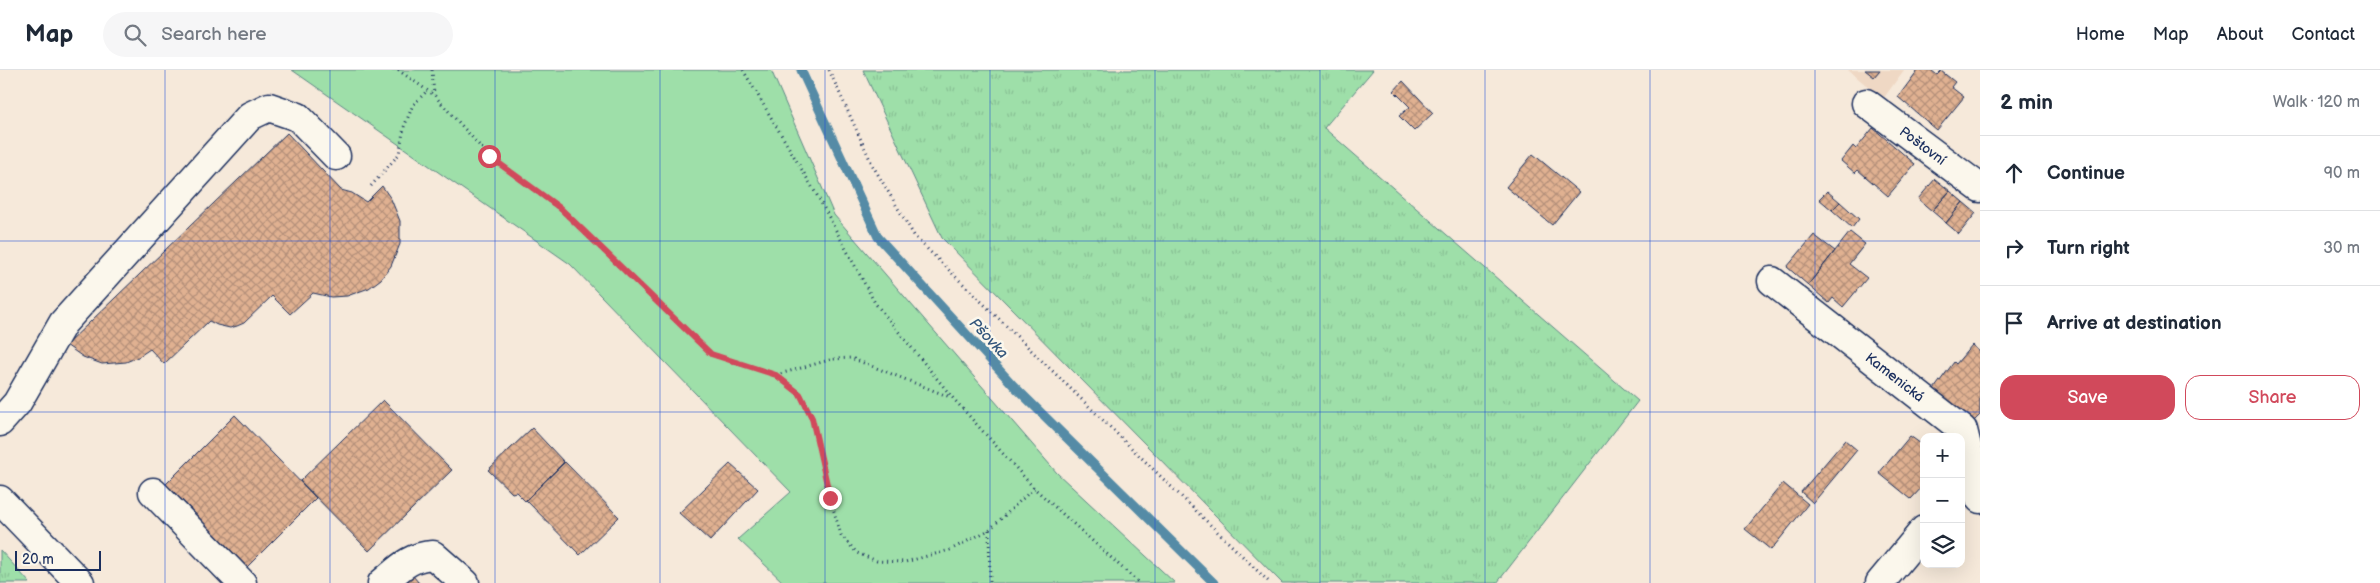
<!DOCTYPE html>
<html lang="en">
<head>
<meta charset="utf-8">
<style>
	:root { --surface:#fff; --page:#f6f6f7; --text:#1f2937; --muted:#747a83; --line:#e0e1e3; --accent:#d1495b }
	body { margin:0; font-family:"Balsamiq Sans",sans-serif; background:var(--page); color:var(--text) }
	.controls { position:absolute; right:15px; bottom:15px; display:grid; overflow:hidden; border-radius:10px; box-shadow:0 5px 20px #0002 }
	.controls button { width:45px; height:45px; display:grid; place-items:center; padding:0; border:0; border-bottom:1px solid var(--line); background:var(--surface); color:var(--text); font:25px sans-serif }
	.scale { position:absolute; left:15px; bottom:12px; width:86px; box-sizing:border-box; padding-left:5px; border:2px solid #1b2f5e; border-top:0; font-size:14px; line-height:18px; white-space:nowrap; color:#1b2f5e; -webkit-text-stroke:4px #fbf7ec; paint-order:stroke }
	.stop { position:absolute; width:15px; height:15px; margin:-11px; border:4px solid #d1495b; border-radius:50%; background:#fff }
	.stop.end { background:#d1495b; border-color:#fff; box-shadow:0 1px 5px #0008 }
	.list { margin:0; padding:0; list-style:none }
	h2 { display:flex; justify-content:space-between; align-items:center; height:65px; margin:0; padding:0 20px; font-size:21px }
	h2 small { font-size:16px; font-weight:400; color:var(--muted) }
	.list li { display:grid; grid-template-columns:32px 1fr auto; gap:15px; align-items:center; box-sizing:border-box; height:75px; padding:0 20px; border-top:1px solid var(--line) }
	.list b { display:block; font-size:19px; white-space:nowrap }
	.list em { font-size:16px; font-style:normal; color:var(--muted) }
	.actions { display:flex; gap:10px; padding:15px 20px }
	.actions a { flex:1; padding:11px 0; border:1px solid var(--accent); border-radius:15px; text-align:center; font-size:18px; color:var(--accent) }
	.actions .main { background:var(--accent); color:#fff }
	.icon { flex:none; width:28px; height:28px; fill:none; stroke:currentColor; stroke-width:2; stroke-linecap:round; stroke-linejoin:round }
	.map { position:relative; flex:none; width:1980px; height:513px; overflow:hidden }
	header { display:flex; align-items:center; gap:30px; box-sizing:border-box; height:70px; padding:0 25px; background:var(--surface); border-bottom:1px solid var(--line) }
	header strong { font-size:24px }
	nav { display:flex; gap:28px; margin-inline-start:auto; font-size:18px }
	.search { width:350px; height:45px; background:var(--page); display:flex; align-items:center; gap:12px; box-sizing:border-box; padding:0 18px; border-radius:28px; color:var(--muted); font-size:19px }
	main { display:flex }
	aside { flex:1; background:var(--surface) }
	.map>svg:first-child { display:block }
	.built { fill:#efd8c4 }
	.grass { fill:url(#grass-tufts); stroke:#5c8784 }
	.park { fill:#9edfa9; stroke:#5c8784 }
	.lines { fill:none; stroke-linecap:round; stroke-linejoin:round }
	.stream { stroke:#548ba6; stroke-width:9 }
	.building { fill:url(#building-cross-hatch); stroke:#1b2f5e }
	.minor-casing { stroke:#1b2f5e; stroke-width:31 }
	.path { stroke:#1b2f5e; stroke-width:3; stroke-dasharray:1 4; stroke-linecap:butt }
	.minor { stroke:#fbf7ec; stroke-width:28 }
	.route { stroke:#d1495b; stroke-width:6 }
	.grid { fill:none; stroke:#1d4ed8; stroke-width:1; stroke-opacity:0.55 }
	.labels { text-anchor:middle; stroke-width:5; stroke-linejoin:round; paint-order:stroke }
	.street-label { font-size:14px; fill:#1b2f5e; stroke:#fbf7ec }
	.water-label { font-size:15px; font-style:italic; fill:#33567c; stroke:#fbf7ec }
</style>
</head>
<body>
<header>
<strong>Map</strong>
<div class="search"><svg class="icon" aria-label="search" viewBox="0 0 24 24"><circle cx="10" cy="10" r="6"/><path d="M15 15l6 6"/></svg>Search here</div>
<nav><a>Home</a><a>Map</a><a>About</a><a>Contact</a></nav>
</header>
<main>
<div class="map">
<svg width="1980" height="513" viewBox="0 0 1980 513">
	<defs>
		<pattern id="grass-tufts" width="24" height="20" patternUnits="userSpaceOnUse" patternTransform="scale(1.25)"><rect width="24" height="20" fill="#9edfa9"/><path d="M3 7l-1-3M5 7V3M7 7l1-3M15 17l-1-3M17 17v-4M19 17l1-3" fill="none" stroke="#88c094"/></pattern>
		<pattern id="building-cross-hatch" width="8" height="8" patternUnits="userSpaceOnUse" patternTransform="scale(1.25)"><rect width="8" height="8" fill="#e0b191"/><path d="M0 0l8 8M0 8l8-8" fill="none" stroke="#b5907a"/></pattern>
	</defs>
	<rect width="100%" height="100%" fill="#f6e9da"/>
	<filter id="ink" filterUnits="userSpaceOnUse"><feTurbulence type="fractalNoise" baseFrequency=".02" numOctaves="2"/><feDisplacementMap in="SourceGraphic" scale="10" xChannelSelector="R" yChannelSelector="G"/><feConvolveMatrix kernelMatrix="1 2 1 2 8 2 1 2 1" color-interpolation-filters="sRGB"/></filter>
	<g filter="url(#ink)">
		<path class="built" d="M1848 0H1904L1883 29Z"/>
		<path class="grass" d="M863 0H1373L1324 58 1638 331 1497 513H1282L942 168Z
			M0 480 30 513H0Z"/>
		<path class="park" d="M292 0H771L834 145 1057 403 1175 513H784L738 469 791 422 570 194Z"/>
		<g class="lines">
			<path class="stream" d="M801 0 878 167 1014 316 1214 513"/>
		</g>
		<path class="building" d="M1865 0H1880L1874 7Z
			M1918 0H1931L1937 5 1941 1 1955 12 1951 17 1964 27 1937 60 1898 27Z
			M1403 11 1433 43 1414 61 1399 46 1410 37 1394 21Z
			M1873 58 1915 94 1888 126 1858 100 1855 103 1841 91 1853 76 1856 79Z
			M287 63 341 120 352 123 366 132 382 116 391 129 400 151V174L391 196 381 209 369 218 347 226 331 227 313 223 290 244 272 226 244 253 237 256 230 258 217 255 209 251 164 294 150 279 138 287 126 292 102 294 83 287 66 275Z
			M1533 84 1579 122 1552 155 1506 117Z
			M1935 109 1950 121 1932 141 1918 129Z
			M1827 121 1840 132 1832 140 1819 129Z
			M1950 121 1963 132 1946 153 1932 141Z
			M1840 132 1859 149 1852 158 1832 140Z
			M1963 132 1976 143 1959 164 1946 153Z
			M1850 162 1865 174 1849 194 1867 208 1843 237 1833 228 1829 233 1808 215Z
			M1814 165 1835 181 1808 215 1787 197Z
			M1972 275 1980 282V345L1974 351 1934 319 1954 292 1956 294Z
			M383 330 452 400 369 481 300 411Z
			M235 345 316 428 247 497 166 414Z
			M532 358 564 392 525 431 516 422 512 423 488 400Z
			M1910 366 1924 376V415L1911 429 1879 403Z
			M1845 370 1857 380 1813 433 1801 422Z
			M565 392 619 447 580 485 526 430Z
			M730 394 758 419 710 471 679 443Z
			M1783 413 1808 434 1771 480 1745 459Z
			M413 506 419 513H406Z"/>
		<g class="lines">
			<defs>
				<g id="minor">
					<path id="s1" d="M1866 33 1980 118"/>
					<path id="s2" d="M1772 211 1963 360 1980 429"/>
					<path d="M0 352 17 333 63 253 250 46 269 37 298 47 336 86"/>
					<path d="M153 422 242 513"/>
					<path d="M0 430 80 513"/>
					<path d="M382 513C399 499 410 486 433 485L465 513"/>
					<path d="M1880 513 1924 460"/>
				</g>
			</defs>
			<use href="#minor" class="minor-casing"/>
			<path class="path" d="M398 0 434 25 489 86 560 139 711 284 776 305 800 324 812 348 830 428 841 465 857 483 877 491 905 492 950 480 989 460 1034 418
				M432 0 434 25
				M743 0 818 127 875 233 952 327 1034 418 1139 513
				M829 0 873 96 915 167 1270 513
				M371 116 399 84 404 57 413 35 426 22
				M776 305 833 289 851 288 950 327
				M989 460 990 513"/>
			<use href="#minor" class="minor"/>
		</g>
	</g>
	<g class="lines" filter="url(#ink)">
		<path class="route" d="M489 86 560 138 711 284 776 305 800 324 812 348 830 428"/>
	</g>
	<path class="grid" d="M165 0V513M330 0V513M495 0V513M660 0V513M825 0V513M990 0V513M1155 0V513M1320 0V513M1485 0V513M1650 0V513M1815 0V513M0 171H1980M0 342H1980"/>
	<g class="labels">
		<g class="street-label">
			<text dy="5" stroke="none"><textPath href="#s1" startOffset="71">Poštovní</textPath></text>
			<text dy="5" stroke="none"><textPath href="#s2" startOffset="156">Kamenická</textPath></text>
		</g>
		<g class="water-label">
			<text transform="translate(989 268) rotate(47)" y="5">Pšovka</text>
		</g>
	</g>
</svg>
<div class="controls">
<button>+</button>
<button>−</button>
<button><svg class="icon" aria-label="layers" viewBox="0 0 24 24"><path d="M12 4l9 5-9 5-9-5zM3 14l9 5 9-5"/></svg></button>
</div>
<div class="scale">20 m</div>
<div class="stop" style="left:489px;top:86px"></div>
<div class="stop end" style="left:830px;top:428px"></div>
</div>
<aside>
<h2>2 min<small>Walk · 120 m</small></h2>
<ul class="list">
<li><svg class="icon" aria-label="ahead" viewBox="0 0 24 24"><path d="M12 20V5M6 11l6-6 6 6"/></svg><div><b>Continue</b></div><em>90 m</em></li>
<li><svg class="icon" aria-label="right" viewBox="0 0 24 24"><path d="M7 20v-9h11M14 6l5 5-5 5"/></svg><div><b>Turn right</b></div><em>30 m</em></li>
<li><svg class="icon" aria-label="arrive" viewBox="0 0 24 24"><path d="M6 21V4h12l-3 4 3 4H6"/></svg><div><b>Arrive at destination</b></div></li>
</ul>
<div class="actions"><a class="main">Save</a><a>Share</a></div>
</aside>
</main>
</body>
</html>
